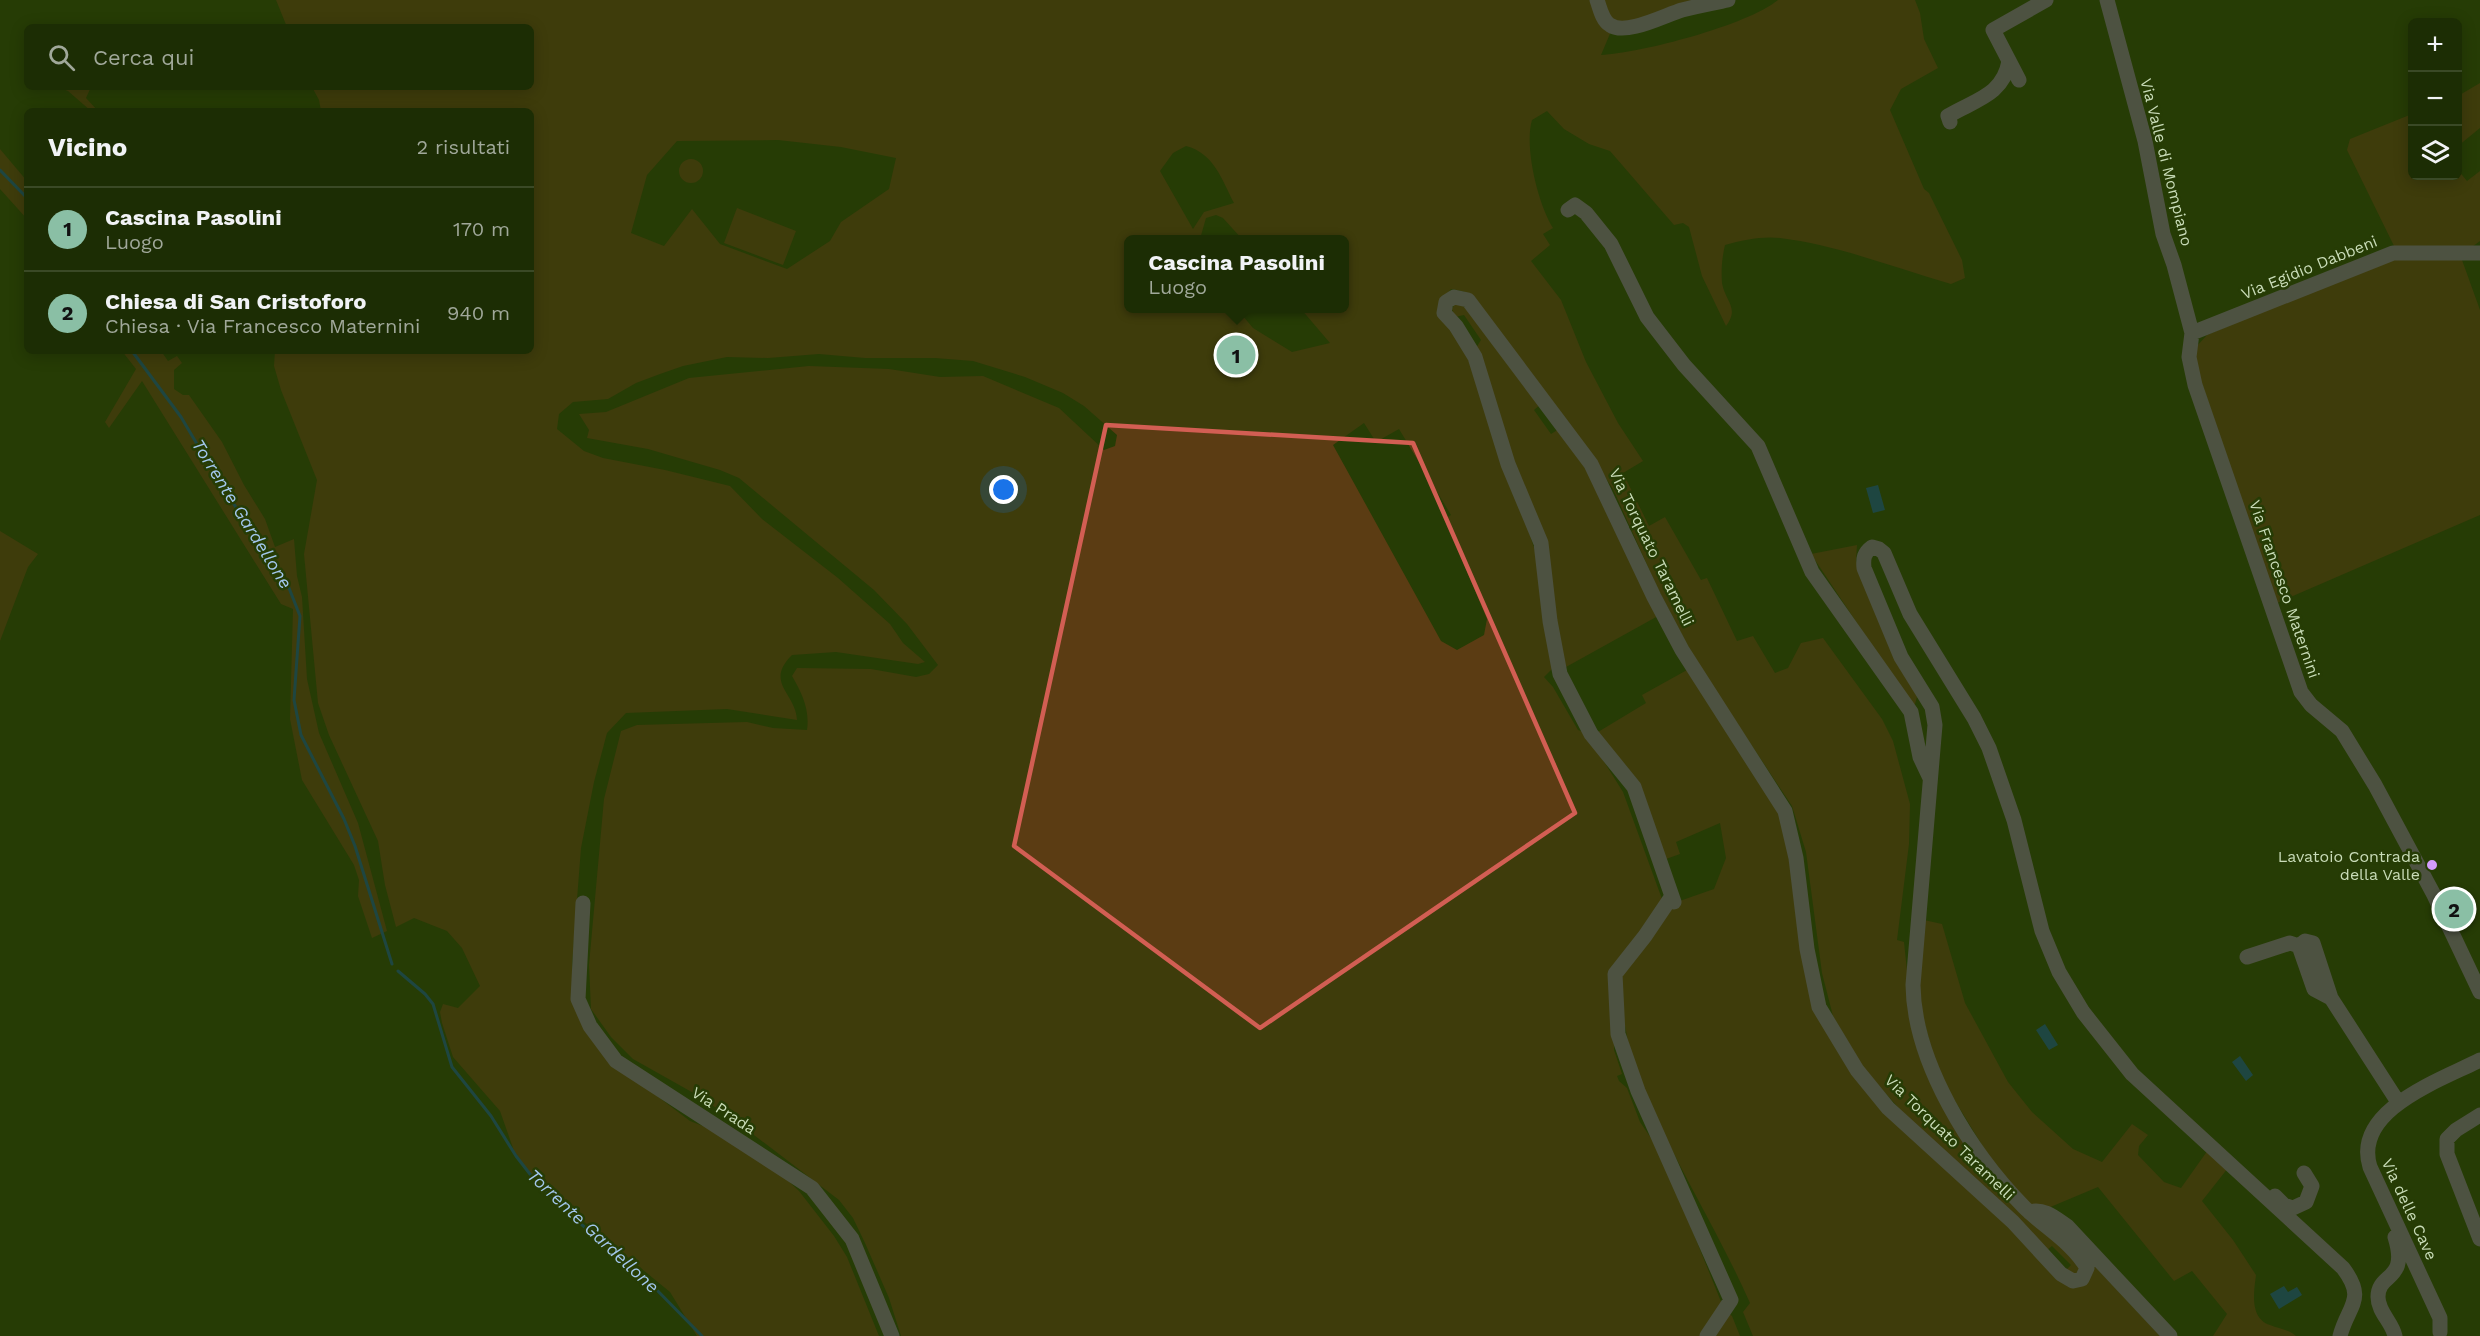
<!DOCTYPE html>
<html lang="it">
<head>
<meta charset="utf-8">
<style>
	:root { --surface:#1c2d04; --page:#293913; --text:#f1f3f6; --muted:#a0a89a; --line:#3a4926; --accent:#8abfa5 }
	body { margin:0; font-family:"Work Sans",sans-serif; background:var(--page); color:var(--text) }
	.controls { position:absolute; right:18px; top:18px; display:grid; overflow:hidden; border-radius:9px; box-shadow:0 3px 15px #0003 }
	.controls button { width:54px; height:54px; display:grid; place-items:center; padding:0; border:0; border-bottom:2px solid var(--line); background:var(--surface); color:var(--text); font:30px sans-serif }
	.you { position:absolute; left:1004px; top:490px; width:21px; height:21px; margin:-15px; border:4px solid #fff; border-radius:50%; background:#1a73e8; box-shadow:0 0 0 9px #1a73e833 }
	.badge { display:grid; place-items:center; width:39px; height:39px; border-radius:50%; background:var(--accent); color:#111; font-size:20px; font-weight:700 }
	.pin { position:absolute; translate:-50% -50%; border:3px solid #fff; box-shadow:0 2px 6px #0006 }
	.popup { position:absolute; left:1124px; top:235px; width:225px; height:78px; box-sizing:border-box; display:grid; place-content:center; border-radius:9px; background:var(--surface); filter:drop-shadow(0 2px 4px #0005); font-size:20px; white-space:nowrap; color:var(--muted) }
	.popup b { font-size:22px; color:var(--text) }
	.popup::after { content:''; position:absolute; left:50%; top:100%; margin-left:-12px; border:12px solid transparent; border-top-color:var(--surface) }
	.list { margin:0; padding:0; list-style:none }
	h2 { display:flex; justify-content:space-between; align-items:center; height:78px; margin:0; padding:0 24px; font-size:26px }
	h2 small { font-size:20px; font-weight:400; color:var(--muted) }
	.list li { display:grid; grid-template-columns:39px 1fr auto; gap:18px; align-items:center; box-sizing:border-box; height:84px; padding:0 24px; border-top:2px solid var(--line) }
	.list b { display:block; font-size:22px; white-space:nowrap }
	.list p { margin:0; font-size:20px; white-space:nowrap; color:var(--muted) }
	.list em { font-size:20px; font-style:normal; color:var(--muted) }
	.icon { flex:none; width:33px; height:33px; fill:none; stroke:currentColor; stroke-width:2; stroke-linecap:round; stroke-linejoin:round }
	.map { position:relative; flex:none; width:2480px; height:1336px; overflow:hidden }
	.search { position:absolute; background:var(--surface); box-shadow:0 3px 15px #0003; left:24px; top:24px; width:510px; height:66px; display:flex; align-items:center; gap:15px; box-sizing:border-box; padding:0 21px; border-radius:9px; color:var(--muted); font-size:22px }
	.panel { position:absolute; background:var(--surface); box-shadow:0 3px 15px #0003; left:24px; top:108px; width:510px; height:246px; border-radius:9px }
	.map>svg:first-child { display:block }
	.green { fill:#5b3c13; fill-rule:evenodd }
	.water { fill:#15538a }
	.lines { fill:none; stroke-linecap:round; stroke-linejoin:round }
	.stream { stroke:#15538a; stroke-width:3 }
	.minor { stroke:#7d6d89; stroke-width:15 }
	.marked { fill:none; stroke:#d25e53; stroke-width:4.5; stroke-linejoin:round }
	.poi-dot { fill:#d39cfc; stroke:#263c05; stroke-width:2 }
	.labels { text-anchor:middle; stroke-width:5; stroke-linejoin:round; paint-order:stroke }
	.street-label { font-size:16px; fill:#c9dcb8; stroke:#263c05 }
	.poi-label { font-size:16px; fill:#c9dcb8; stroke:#263c05; text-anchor:end }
	.water-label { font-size:18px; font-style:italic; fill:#a3c7ed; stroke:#263c05 }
</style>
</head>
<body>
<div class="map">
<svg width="2480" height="1336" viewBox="0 0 2480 1336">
	<rect width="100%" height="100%" fill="#263c05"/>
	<path class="green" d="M276 0H1593L1612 29 1601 55C1641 53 1748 25 1778 0H1915L1920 13 1924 39 1938 68 1901 89 1890 110 1924 189 1929 193 1962 260 1965 278 1951 284C1895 268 1838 245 1780 238 1762 236 1743 240 1725 245 1722 258 1721 269 1722 283 1725 301 1740 308 1726 326L1702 276 1689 227 1683 223 1674 225 1610 151 1589 144 1564 129 1547 111 1532 120C1524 147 1538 204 1553 228L1543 234 1550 245 1531 261 1561 300 1586 362 1618 423 1643 461 1623 473 1649 526 1665 517 1701 580 1707 578 1737 641 1753 636 1775 673 1788 668 1801 643 1823 638 1882 719 1893 741 1910 804 1909 844 1897 940 1904 942 1909 990 1955 1123 2069 1250 2081 1271 2073 1275 2065 1271 2071 1265 2052 1246 2046 1251 1912 1123 1864 1069 1833 1016 1822 973 1806 852 1792 806 1697 663 1658 589 1613 489 1569 423 1486 316C1476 297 1473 292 1451 289L1442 300 1475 367 1537 557 1553 668 1544 677 1553 687 1578 730 1586 733 1623 792 1662 899 1616 969 1614 1050 1622 1074 1617 1076 1619 1081 1627 1088 1640 1122 1653 1141 1688 1220 1722 1304 1704 1336H901L889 1298 865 1243 853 1218 839 1200 737 1122 697 1095 633 1059 611 1037 591 1009 589 965 604 799 621 731 637 725 747 722 773 728 807 730C810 710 802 693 792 676L797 668 871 669 916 677 929 674 938 665 907 624 874 590 739 478 720 470 648 449 587 438 589 430 579 414 606 412 689 378 809 366 889 369 940 377 983 376 1059 408 1104 450 1115 446 1117 435 1084 406 1063 393 1025 377 973 361 935 358H865L819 354 768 358 727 357 683 366 660 374 636 383 608 399 573 402 559 414 557 429 584 451 603 458 665 470 730 486 762 519 838 578 890 624 903 643 925 662 918 664 836 652 792 655C764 683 796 693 797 720L727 709 626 713 607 733 594 782 581 848 572 964 574 1008 620 1068 690 1121 708 1128 780 1173 799 1191 834 1236 847 1257 879 1336H697L670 1292 533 1180 514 1151 500 1111 453 1057 442 1023 440 1012 443 1004 458 1008 480 986 462 948 447 931 414 918 396 927 385 885 378 841 329 735 318 703 304 554 317 480 281 390 274 366 275 351H531V111H321L319 100 312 87H531V27H287ZM778 140 841 147 896 158 889 189 841 222 830 241 787 269 720 244 692 209 664 246 631 233 647 175 677 141ZM1186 146C1214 153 1222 180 1234 203L1204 212 1193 229 1160 171 1173 153ZM1216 215 1223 218 1242 239 1344 240V308L1301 309 1330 343 1292 352 1253 328 1237 309 1128 308V240L1200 239 1206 218ZM1364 423 1376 442 1399 429 1451 515 1445 519 1487 619 1484 635 1457 650 1441 641 1333 445Z
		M1600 0H1711L1641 20 1614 22Z
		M2480 83V128L2458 146V96Z
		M58 87H91L86 98 98 111H91L68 91Z
		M2412 114V176H2458V170L2467 181 2480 171V241L2472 247 2395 248 2347 150 2350 139Z
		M0 149 27 181V219L0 189Z
		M679 171a12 12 0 1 1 24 0a12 12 0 1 1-24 0Z
		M737 208 796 231 783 265 724 243Z
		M2389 259 2462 260 2480 310V515L2277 603 2193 357 2196 347 2207 335Z
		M1460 303 1473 315 1541 404 1534 410 1551 434 1559 429 1588 466 1658 616 1566 667 1513 462 1476 348 1481 340 1464 315 1455 317 1452 309 1455 304Z
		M122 351H161L168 361 177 356 182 363 174 370V389L183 395H189L222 442 244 485 265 519 275 547 294 539 297 576 302 597 307 679 319 733 358 823 387 931 372 938 358 896 359 880 354 865 302 780 290 719 293 609 281 604 142 381 109 428 105 422 136 369Z
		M0 531 38 554 28 567 0 641Z
		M1857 545 1856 561 1917 697 1915 704H1911L1811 554Z
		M1687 670 1782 811 1804 961 1857 1076 2067 1284 2090 1261 2160 1336H1753L1743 1312 1750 1303C1719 1233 1678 1168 1647 1098 1629 1060 1622 1015 1618 974L1671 904 1714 889 1726 858 1720 823 1676 842 1680 854 1666 859 1640 783 1598 732 1646 703 1642 695Z
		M1924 920 1942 924 1965 1003 2008 1082 2032 1112 2073 1149 2102 1162 2132 1124 2148 1135 2139 1146 2138 1155 2164 1182 2181 1188 2208 1150 2228 1168 2202 1201 2233 1240 2256 1275C2254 1291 2249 1318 2270 1325 2279 1329 2288 1329 2296 1336H2213L2227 1314 2192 1271 2174 1281 2098 1187 2048 1208 2030 1206 1990 1158 1938 1073 1917 994Z
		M1727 1312 1732 1316 1740 1336H1713Z"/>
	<path class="water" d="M1878 485 1885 510 1873 513 1866 488Z
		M2045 1024 2058 1045 2049 1050 2036 1030Z
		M2240 1056 2253 1075 2246 1081 2232 1062Z
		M2284 1286 2288 1292 2297 1287 2302 1295 2279 1309 2270 1294Z"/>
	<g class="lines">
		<path class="stream" d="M0 170 27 198
			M132 351 181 417 220 483 289 588 300 616 294 700 301 735 344 819 355 846 392 964
			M398 971 425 994 433 1004 452 1067 491 1116 516 1156 533 1178 561 1207 649 1282 702 1336"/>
		<path class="minor" d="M1597 0C1600 8 1602 20 1610 25 1626 36 1665 15 1682 10 1697 6 1713 3 1728 0
			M2107 0 2145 141 2163 234 2174 265 2192 333 2189 357 2195 385 2301 692 2311 705 2342 731 2375 785 2434 895 2480 992
			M2019 80 1993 30 2046 0
			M1950 122 1948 116C1974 100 2003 96 2009 61
			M1568 210 1575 205 1586 213 1611 244 1647 317 1684 365 1758 446 1812 572 1911 712 1920 757 1930 778
			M2192 333 2393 253H2480
			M1672 896 1645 936 1615 974 1618 1034 1638 1091 1731 1300 1707 1336
			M1674 902 1634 787 1591 734 1560 674 1550 621 1541 543 1508 464 1475 357 1456 326 1444 313 1446 302 1454 297 1468 300 1591 464 1654 597 1682 650 1785 811 1796 858 1807 949 1819 1007 1857 1070 1888 1108 2013 1222 2061 1274 2073 1281 2082 1279 2087 1268C2072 1242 2044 1227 2024 1207 1971 1153 1914 1063 1913 985L1935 725 1932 707 1901 657 1864 568C1863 558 1864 553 1872 547L1879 549 1884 553 1910 614 1974 718 1989 748 2014 820 2042 931 2059 972 2083 1012 2132 1074 2343 1268C2367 1300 2348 1305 2340 1336
			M583 903 578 999 590 1026 616 1061 812 1188 852 1239 892 1336
			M2247 957 2290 943 2299 946
			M2331 998 2314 989 2299 946 2305 941 2313 943 2331 998 2398 1102
			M2480 1115 2456 1130 2447 1139V1154L2480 1239
			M2275 1196 2284 1205 2293 1208 2306 1202 2312 1186 2304 1173
			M2029 1212C2045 1208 2055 1218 2067 1226L2170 1336
			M2395 1237C2409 1282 2378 1272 2378 1297 2378 1312 2392 1322 2395 1336
			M2440 1332V1318L2370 1167C2352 1110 2441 1080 2480 1060"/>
	</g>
	<path d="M0 0H2480V1336H0ZM1106 425 1413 443 1575 813 1260 1028 1014 846Z" fill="#263c05" fill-opacity=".55" fill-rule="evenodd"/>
	<path class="marked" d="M1106 425 1413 443 1575 813 1260 1028 1014 846Z"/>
	<circle class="poi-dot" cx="2432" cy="865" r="6"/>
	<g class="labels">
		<g class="street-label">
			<text transform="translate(2167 162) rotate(76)" y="6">Via Valle di Mompiano</text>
			<text transform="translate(2309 267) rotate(-22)" y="6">Via Egidio Dabbeni</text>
			<text transform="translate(1652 547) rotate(64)" y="6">Via Torquato Taramelli</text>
			<text transform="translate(2285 589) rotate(71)" y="6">Via Francesco Maternini</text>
			<text transform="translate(724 1110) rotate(33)" y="6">Via Prada</text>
			<text transform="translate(1950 1137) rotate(44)" y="6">Via Torquato Taramelli</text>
			<text transform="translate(2410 1209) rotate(65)" y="6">Via delle Cave</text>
		</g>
		<g class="poi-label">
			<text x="2420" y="862">Lavatoio Contrada<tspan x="2420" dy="18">della Valle</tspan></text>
		</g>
		<g class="water-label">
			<text transform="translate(242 514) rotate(58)" y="6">Torrente Gardellone</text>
			<text transform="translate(593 1231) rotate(43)" y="6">Torrente Gardellone</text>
		</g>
	</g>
</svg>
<div class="controls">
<button>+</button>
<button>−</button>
<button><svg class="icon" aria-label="layers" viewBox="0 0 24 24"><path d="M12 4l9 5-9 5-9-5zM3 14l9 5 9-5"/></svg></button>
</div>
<div class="you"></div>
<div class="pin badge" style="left:1236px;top:355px">1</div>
<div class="popup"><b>Cascina Pasolini</b>Luogo</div>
<div class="pin badge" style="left:2454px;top:909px">2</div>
<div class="search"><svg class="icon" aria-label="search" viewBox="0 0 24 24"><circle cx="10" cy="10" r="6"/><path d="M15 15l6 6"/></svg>Cerca qui</div>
<section class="panel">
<h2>Vicino<small>2 risultati</small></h2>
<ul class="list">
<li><span class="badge">1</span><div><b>Cascina Pasolini</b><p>Luogo</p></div><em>170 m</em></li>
<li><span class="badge">2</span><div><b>Chiesa di San Cristoforo</b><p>Chiesa · Via Francesco Maternini</p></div><em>940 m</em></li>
</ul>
</section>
</div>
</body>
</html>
